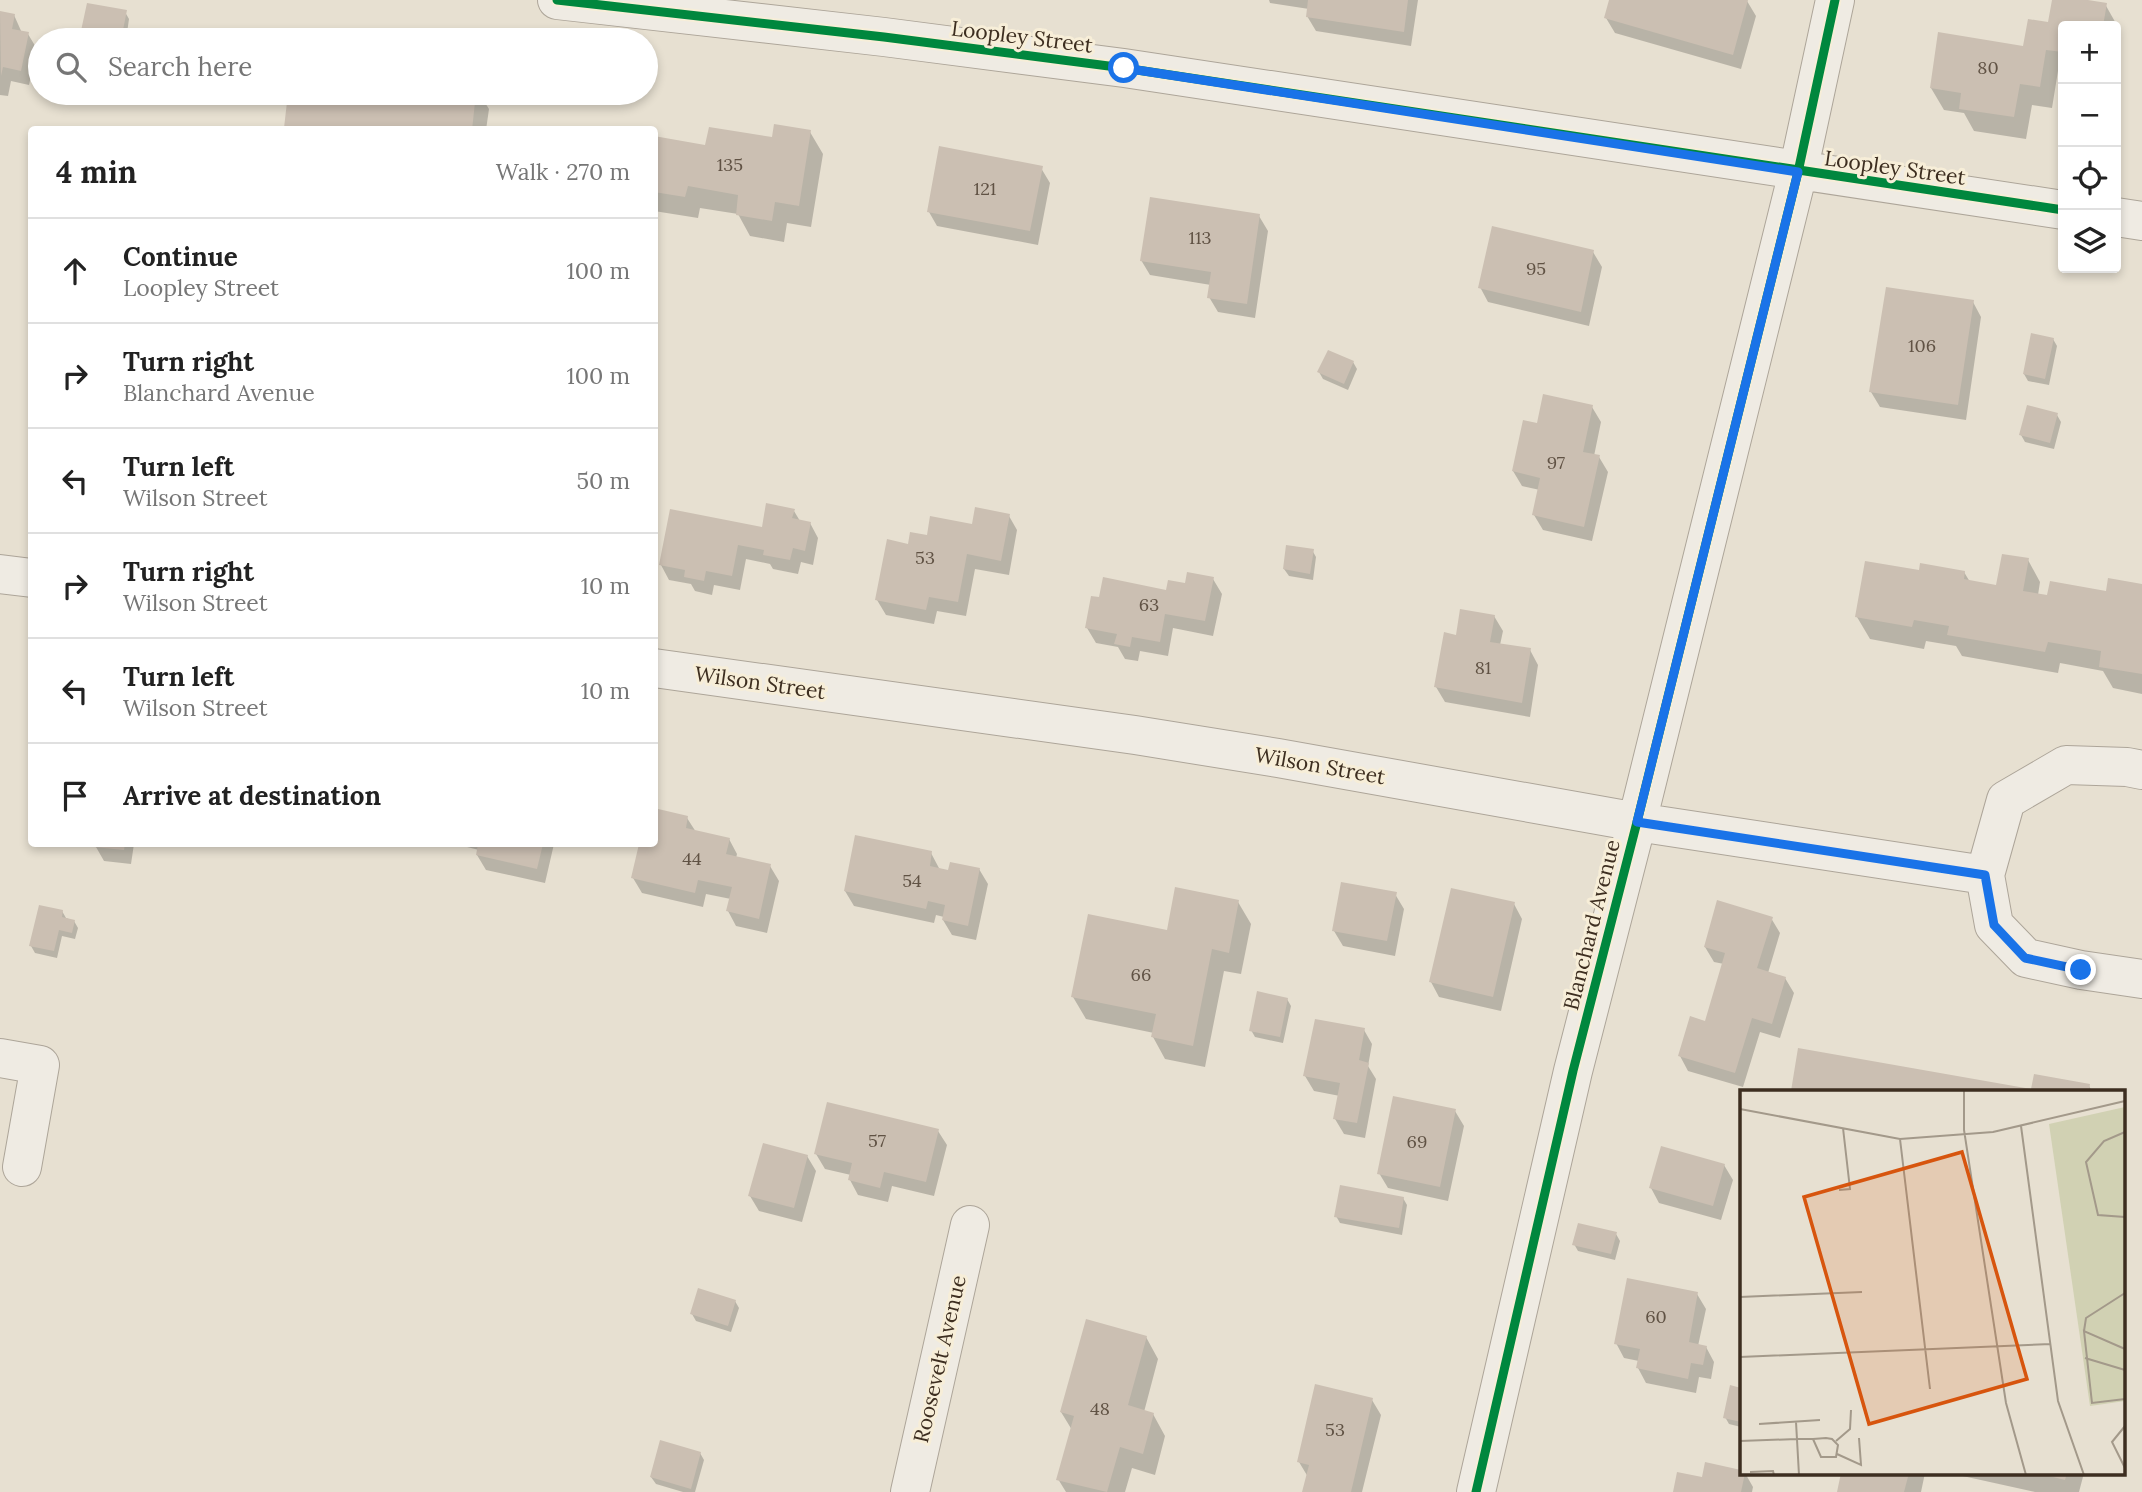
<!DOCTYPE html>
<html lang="en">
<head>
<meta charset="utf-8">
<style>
	:root { --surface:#fff; --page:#f2f2f2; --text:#222; --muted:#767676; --line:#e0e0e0 }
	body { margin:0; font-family:Lora,serif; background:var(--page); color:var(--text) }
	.controls { position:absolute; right:21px; top:21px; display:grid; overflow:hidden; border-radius:7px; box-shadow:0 4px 10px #0003 }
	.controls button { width:63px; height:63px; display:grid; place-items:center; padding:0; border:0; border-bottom:2px solid var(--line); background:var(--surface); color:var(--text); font:35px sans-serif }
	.stop { position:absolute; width:21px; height:21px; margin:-16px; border:5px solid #1a73e8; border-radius:50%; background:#fff }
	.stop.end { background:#1a73e8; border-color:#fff; box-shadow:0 2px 7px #0008 }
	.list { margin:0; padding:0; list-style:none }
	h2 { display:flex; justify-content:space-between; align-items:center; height:91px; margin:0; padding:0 28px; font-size:30px }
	h2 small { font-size:23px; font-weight:400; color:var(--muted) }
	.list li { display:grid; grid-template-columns:46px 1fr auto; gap:21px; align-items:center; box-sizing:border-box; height:105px; padding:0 28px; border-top:2px solid var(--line) }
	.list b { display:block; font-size:26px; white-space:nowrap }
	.list p { margin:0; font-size:23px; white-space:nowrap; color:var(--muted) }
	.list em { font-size:23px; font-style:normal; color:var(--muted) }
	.icon { flex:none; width:38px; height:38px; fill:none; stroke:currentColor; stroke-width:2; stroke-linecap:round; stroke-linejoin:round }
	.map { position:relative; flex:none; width:2142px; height:1492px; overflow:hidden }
	.search { position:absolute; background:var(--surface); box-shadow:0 4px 10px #0003; left:28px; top:28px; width:630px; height:77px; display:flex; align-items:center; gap:18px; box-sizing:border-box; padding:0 24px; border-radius:38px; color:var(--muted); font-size:26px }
	.panel { position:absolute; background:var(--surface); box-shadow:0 4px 10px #0003; left:28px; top:126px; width:630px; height:721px; border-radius:7px }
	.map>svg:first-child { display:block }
	.shadow { fill:#0003 }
	.building { fill:#cbbfb2 }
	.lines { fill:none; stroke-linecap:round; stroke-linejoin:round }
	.minor-casing { stroke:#ada599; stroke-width:40 }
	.minor { stroke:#efebe3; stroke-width:38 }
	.cycleway-casing { stroke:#f7eed8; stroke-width:13 }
	.cycleway { stroke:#00873e; stroke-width:9 }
	.route { stroke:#1a73e8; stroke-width:9 }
	.labels { text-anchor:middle; stroke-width:6; stroke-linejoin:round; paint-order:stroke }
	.number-label { font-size:18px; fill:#605244 }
	.street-label { font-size:21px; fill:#3d2e20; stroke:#f7eed8 }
	.inset-road { fill:none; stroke:#a3998a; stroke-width:2 }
	.view { fill:#d7550e; fill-opacity:0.15; stroke:#d7550e; stroke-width:3.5 }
	.inset-edge { fill:none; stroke:#3d2e20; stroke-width:3.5 }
</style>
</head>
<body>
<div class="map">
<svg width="2142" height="1492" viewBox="0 0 2142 1492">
	<rect width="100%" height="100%" fill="#e7e0d1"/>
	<path class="shadow" d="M1269 0H1418L1411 46 1316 31 1307 16 1309 9 1270 3Z
		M1611 0 1747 1 1756 16 1741 69 1615 33 1606 18Z
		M2053 0H2076L2105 4 2118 27 2116 41V26H2063V72L2058 71 2052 108 2032 105 2026 139 1974 131 1964 113 1944 110 1931 88 2025 48 2049 24Z
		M88 5 125 12 129 19 126 40H81Z
		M0 13 14 15 22 33 28 34 37 49 29 85 11 81 8 96 0 95Z
		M289 93H479L489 109 486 130H287Z
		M810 132 823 154 811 227 787 223 784 242 750 236 738 214 700 208 698 218 654 211V138L707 147 773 139Z
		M1041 168 1050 183 1038 245 937 226 929 212Z
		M1259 216 1268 231 1255 318 1218 312 1209 297 1211 285 1150 275 1141 260Z
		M1593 252 1602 267 1589 326 1488 302 1480 287Z
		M1973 302 1981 317 1966 420 1880 407 1871 392Z
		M2053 339 2057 346 2049 385 2028 381 2024 374Z
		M1353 362 1357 369 1348 390 1323 379 1319 372Z
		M1592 407 1601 422 1594 456 1599 457 1608 472 1592 541 1543 530 1534 515 1540 490 1522 486 1513 471Z
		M2057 415 2061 422 2054 449 2025 442 2021 435Z
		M794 511 800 521 810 523 818 538 813 565 801 562 798 574 773 569 770 564 746 559 740 590 714 585 712 595 695 591 691 584 669 580 661 565 763 529Z
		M1009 516 1017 530 1009 575 975 569 966 616 937 611 934 624 886 615 877 600 909 546 928 537Z
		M1312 550 1316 557 1313 580 1289 576 1284 569Z
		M2028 560 2040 582 2038 595 2049 597 2107 593 2142 586V694L2113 688 2103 671 2060 663 2058 673 1962 656 1956 646 1926 641 1924 649 1870 639 1857 617 1920 572H1964L1970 582 1997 587Z
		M1213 579 1222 594 1213 636 1173 628 1168 656 1140 651 1138 661 1125 659 1118 647 1096 643 1087 628 1168 592Z
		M1494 616 1503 631 1500 645 1530 650 1538 665 1530 717 1445 702 1436 687 1457 637Z
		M687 818 696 832 729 839 737 854 736 858 770 866 779 881 767 933 736 926 728 911 731 899 706 894 703 907 642 893 633 878 641 844H654Z
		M70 844H134L131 864 104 861 96 847Z
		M464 844H554L545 883 486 870 477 855 479 850 467 847Z
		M931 853 940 870 949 872 979 869 988 884 976 940 952 935 943 920 944 917 936 915 934 923 854 906 845 891Z
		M1395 894 1404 909 1395 956 1343 946 1334 931Z
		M1238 902 1251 924 1241 974 1224 971 1205 1067 1165 1059 1153 1037 1154 1033 1086 1019 1073 997 1169 932Z
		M1514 904 1522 919 1501 1011 1439 997 1431 982Z
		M62 911 66 918 74 921 78 928 75 939 62 936 57 958 35 953 31 946Z
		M1771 918 1780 933 1768 973 1785 978 1794 993 1780 1038 1760 1032 1743 1087 1688 1071 1680 1056 1706 1023 1724 964 1714 962 1705 947Z
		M1287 999 1291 1006 1283 1043 1255 1037 1251 1030Z
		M1364 1030 1372 1044 1368 1066 1376 1079 1365 1138 1344 1134 1335 1119 1340 1096 1314 1091 1305 1076Z
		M1799 1050 2033 1091 2089 1086 2092 1091H1792Z
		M1455 1111 1464 1126 1448 1201 1388 1188 1379 1173Z
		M938 1131 947 1145 934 1196 892 1186 888 1202 858 1195 850 1180 851 1175 825 1169 816 1154Z
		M807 1156 816 1171 802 1222 759 1211 750 1196Z
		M1724 1165 1733 1180 1721 1220 1659 1203 1651 1188Z
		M1403 1198 1407 1205 1402 1235 1340 1223 1336 1216Z
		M1616 1234 1620 1241 1615 1260 1578 1251 1574 1244Z
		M1697 1294 1706 1309 1698 1346 1706 1347 1714 1362 1711 1379 1699 1377 1696 1393 1646 1383 1638 1368 1639 1361 1624 1358 1616 1343Z
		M735 1301 739 1308 731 1332 696 1321 692 1314Z
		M1146 1337 1158 1359 1144 1412 1153 1414 1165 1436 1155 1475 1132 1468 1125 1492H1066L1058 1479 1072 1430 1061 1412Z
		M1732 1387 1741 1389V1427L1729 1424 1725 1417Z
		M1372 1400 1381 1415 1362 1492H1304L1308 1477 1299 1462Z
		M700 1453 704 1460 695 1492H683L656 1484 651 1477Z
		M1706 1464 1745 1473 1753 1487 1752 1492H1675L1703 1479Z
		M1843 1473H1925L1921 1492H1839Z
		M1949 1473H2084L2079 1492H2035Z"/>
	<path class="building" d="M1308 0H1408L1404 32 1306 17Z
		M1609 0H1748L1733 55 1604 18Z
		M2052 0H2088L2107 3 2103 26H2063V52L2046 50 2040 87 2020 84 2014 117 1959 109 1961 93 1930 88 1938 32 2023 46 2028 19 2048 22Z
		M87 3 127 10 121 40H79Z
		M0 11 15 14 12 29 29 32 21 71 3 67 1 76Z
		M288 93H476L472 130 284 128Z
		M774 124 811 130 799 206 775 202 772 221 736 215 738 195 688 186 685 197 654 192V136L705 145 709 127 772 137Z
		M939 146 1043 166 1030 231 927 212Z
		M1150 197 1260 214 1247 304 1207 298 1211 272 1140 261Z
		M1492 226 1594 250 1581 312 1478 288Z
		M1886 287 1974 300 1958 405 1869 392Z
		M2031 333 2054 338 2045 379 2023 374Z
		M1328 350 1354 361 1344 384 1317 372Z
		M1543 394 1593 405 1583 452 1600 455 1584 527 1532 515 1540 478 1512 471 1523 420 1537 423Z
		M2027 405 2058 413 2050 443 2019 435Z
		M766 503 795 509 792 518 811 522 805 551 793 548 790 560 763 555 764 550 738 545 732 576 706 571 704 581 684 577 685 570 659 565 670 509 762 527Z
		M975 507 1010 514 1001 561 967 554 958 602 929 597 926 610 875 600 887 539 908 544 910 532 927 535 930 516 972 524Z
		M1286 545 1314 549 1310 574 1283 569Z
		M2002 554 2029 558 2023 591 2047 595 2050 581 2106 591 2108 578 2142 584V674L2099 667 2101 651 2048 642 2045 652 1947 635 1949 626 1914 620 1912 627 1855 617 1865 561 1919 570 1920 563 1965 571 1964 579 1996 585Z
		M1187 572 1214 577 1205 621 1165 614 1160 642 1132 637 1130 647 1114 644 1117 634 1085 628 1091 596 1099 597 1103 577 1166 590 1168 580 1185 583Z
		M1460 609 1495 615 1490 642 1531 648 1522 703 1434 687 1444 632 1456 635Z
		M654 808 688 816 686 828 730 838 726 854 771 864 759 919 726 911 732 887 698 880 695 893 631 878 639 844H654Z
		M855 835 932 851 930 866 948 870 950 862 980 868 968 926 942 920 945 905 928 901 926 909 844 891Z
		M94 844H125L124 850 94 847Z
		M478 844H543L537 869 476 855Z
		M1341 882 1397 892 1387 941 1332 931Z
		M1175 887 1239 900 1229 953 1212 949 1193 1046 1151 1037 1156 1014 1071 997 1088 914 1167 930Z
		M1451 888 1515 902 1493 997 1429 982Z
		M1717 900 1773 917 1757 968 1786 977 1772 1024 1752 1018 1735 1073 1678 1056 1690 1016 1705 1021 1725 953 1704 947Z
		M39 905 63 910 62 917 75 920 72 933 59 930 54 951 29 946Z
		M1257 991 1288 998 1280 1037 1249 1031Z
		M1315 1019 1365 1028 1359 1060 1369 1063 1357 1123 1333 1119 1340 1083 1303 1076Z
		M1798 1048 2031 1089 2034 1074 2090 1084 2089 1091H1791Z
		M1393 1096 1456 1109 1440 1187 1377 1174Z
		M827 1102 939 1129 926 1182 884 1172 880 1188 848 1180 852 1163 814 1154Z
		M763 1143 808 1155 794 1208 748 1196Z
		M1661 1146 1725 1164 1713 1206 1649 1188Z
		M1340 1185 1404 1197 1399 1228 1334 1217Z
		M1578 1223 1617 1232 1611 1254 1572 1245Z
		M1627 1278 1698 1292 1689 1342 1707 1346 1703 1365 1691 1363 1688 1379 1636 1368 1640 1349 1614 1344Z
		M698 1288 736 1300 728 1326 690 1314Z
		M1086 1319 1147 1336 1128 1405 1154 1413 1143 1454 1120 1447 1107 1492 1056 1480 1074 1416 1060 1412Z
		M1315 1384 1373 1398 1351 1492H1302L1309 1465 1297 1462Z
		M1730 1385 1741 1388V1422L1723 1418Z
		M660 1440 701 1452 691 1489 650 1477Z
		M1705 1462 1741 1470V1473H1745L1741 1492H1673L1677 1472 1702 1477Z
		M1841 1473H1909L1904 1492H1837Z
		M2037 1473H2067L2065 1480Z"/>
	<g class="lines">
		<defs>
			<path id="minor" d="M557 0 884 37 1124 68 2063 210
				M2116 217 2142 221
				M0 574 32 578
				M654 668 1135 735 1278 758 1637 822 1985 875
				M2142 770 2127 767 2066 765 2006 800 1985 875 1994 925 2026 958 2081 970 2142 979
				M0 1058 40 1065 22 1167
				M910 1492 970 1225
				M1476 1492 1573 1071 1637 822 1798 172 1835 0"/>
		</defs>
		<use href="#minor" class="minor-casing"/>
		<use href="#minor" class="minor"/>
		<defs>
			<path id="cycleway" d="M557 0 884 37 1124 68 2063 210
				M1476 1492 1573 1071 1637 822 1798 172 1835 0"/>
		</defs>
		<use href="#cycleway" class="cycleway-casing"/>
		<use href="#cycleway" class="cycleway"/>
	</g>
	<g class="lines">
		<path class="route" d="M1124 68 1798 172 1637 822 1985 875 1994 925 2025 958 2081 970"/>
	</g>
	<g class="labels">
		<g class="number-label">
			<text x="1988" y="74">80</text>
			<text x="730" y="171">135</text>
			<text x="985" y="195">121</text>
			<text x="1200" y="244">113</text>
			<text x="1536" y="275">95</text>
			<text x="1922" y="352">106</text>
			<text x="1556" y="469">97</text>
			<text x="925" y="564">53</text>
			<text x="1149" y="611">63</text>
			<text x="1483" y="674">81</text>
			<text x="692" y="865">44</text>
			<text x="912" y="887">54</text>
			<text x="1141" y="981">66</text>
			<text x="877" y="1147">57</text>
			<text x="1417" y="1148">69</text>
			<text x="1656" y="1323">60</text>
			<text x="1100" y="1415">48</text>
			<text x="1335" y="1436">53</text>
		</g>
		<g class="street-label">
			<text transform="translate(1022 37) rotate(7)" y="7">Loopley Street</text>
			<text transform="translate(1895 168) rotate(8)" y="7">Loopley Street</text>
			<text transform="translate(760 683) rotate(8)" y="7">Wilson Street</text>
			<text transform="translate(1320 766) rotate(10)" y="7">Wilson Street</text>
			<text transform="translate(1592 925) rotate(-76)" y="7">Blanchard Avenue</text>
			<text transform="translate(940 1359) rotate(-77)" y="7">Roosevelt Avenue</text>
		</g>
	</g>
	<g transform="translate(1740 1090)">
		<rect width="385" height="385" fill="#e7e0d1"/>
		<path d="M385 17V311L350 316 309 34Z" fill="#d1d1b3"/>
		<path class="inset-road" d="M224 0V40L266 313 286 385M0 19 160 49 253 42 385 11M281 36 318 311 344 385M385 42 364 51 346 72 358 125 385 127M160 49 190 299M99 100 110 99 103 38M0 207 122 202M344 241 346 228 385 203M385 259 344 241 352 313 385 309M0 267 311 254M345 268 385 280M56 332 59 385M19 334 80 330M385 336 372 352 385 378M0 351 57 349H73L86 348 92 349 98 355 96 367H81L73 349M96 351 110 339 111 320M97 364 121 375 119 348M10 382 33 381 34 385"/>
		<path class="view" d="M222 62 287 289 129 334 64 107Z"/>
		<rect width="385" height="385" class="inset-edge"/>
	</g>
</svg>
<div class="controls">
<button>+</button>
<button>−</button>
<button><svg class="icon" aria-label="locate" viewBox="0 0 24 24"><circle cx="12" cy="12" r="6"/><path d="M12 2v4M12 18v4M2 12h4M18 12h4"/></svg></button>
<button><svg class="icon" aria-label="layers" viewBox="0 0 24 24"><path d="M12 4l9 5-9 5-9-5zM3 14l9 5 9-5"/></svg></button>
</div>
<div class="stop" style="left:1124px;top:68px"></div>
<div class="stop end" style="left:2081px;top:970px"></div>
<div class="search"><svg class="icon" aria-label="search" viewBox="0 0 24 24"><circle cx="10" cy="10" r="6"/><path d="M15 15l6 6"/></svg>Search here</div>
<section class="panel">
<h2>4 min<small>Walk · 270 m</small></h2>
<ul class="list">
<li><svg class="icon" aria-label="ahead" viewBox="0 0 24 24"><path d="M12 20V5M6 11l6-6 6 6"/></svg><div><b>Continue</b><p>Loopley Street</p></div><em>100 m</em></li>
<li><svg class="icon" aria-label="right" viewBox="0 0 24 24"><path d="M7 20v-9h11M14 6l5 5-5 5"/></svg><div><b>Turn right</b><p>Blanchard Avenue</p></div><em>100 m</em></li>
<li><svg class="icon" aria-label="left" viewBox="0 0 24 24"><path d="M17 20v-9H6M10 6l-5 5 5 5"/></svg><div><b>Turn left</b><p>Wilson Street</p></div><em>50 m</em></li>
<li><svg class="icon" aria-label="right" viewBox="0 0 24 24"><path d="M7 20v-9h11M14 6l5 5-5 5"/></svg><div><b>Turn right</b><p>Wilson Street</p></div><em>10 m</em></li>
<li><svg class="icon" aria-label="left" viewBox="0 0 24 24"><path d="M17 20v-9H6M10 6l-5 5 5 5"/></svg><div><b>Turn left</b><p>Wilson Street</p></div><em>10 m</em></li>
<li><svg class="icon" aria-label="arrive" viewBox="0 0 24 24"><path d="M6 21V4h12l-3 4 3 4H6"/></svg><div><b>Arrive at destination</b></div></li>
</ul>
</section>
</div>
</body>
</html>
